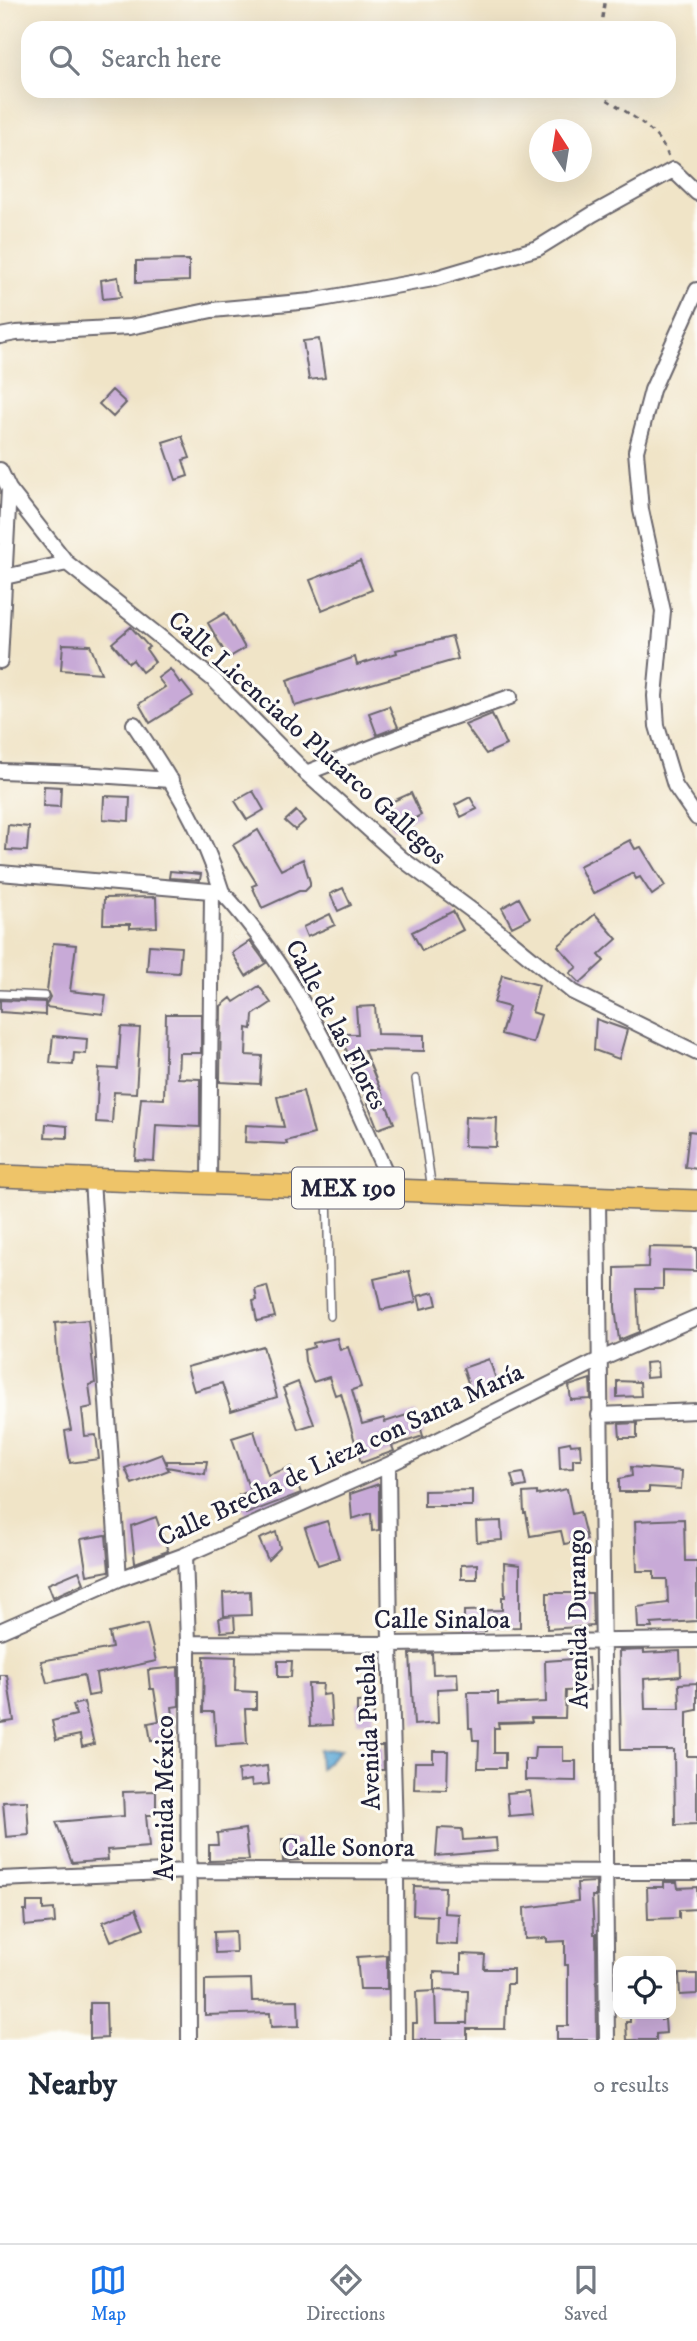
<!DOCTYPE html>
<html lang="en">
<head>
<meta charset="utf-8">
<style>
	:root { --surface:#fff; --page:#f2f2f3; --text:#1f2937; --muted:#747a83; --line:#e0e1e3; --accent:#1a73e8 }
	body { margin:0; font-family:"IM FELL DW Pica",serif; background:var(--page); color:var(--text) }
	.controls { position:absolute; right:21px; bottom:21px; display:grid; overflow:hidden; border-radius:14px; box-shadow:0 7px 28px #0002 }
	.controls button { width:63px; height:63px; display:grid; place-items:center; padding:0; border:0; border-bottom:2px solid var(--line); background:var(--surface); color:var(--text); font:35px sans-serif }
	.compass { position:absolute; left:529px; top:119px; width:63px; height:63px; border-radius:50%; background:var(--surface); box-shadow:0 7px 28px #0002; rotate:348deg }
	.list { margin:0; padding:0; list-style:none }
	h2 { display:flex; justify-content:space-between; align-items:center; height:91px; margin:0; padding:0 28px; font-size:30px }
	h2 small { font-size:23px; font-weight:400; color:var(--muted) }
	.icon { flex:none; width:38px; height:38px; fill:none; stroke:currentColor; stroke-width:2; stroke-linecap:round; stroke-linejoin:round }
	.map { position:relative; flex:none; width:697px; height:2040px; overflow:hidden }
	.search { position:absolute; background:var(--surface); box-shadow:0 7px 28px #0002; left:21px; right:21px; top:21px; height:77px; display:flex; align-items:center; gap:18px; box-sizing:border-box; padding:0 24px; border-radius:21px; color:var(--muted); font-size:26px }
	.sheet { height:203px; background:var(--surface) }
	nav { display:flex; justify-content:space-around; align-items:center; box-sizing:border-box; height:98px; border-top:2px solid var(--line); background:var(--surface); font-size:19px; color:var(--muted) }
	nav a { display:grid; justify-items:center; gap:4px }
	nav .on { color:var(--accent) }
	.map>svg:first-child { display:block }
	.water { fill:url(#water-ripples); stroke:#406688; stroke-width:2 }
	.building { fill:#c8aad7 }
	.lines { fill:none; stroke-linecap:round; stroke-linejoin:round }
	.lane-casing { stroke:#6a666c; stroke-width:10 }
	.street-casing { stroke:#6a666c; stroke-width:18 }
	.primary-casing { stroke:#6a666c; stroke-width:24 }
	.path { stroke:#6a666c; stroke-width:2.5; stroke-dasharray:5 5; stroke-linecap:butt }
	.lane { stroke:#fff; stroke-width:7 }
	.street { stroke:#fff; stroke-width:14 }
	.primary { stroke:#eec469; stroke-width:21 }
	.labels { text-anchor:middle; stroke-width:6; stroke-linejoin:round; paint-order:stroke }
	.shield { fill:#fdfcf7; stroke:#646373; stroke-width:2 }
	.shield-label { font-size:24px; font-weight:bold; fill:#22223b }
	.street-label { font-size:26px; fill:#22223b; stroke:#fdfcf7 }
</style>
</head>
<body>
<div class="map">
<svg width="697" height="2040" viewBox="0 0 697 2040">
	<defs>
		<pattern id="water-ripples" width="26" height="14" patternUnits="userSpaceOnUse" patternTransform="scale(1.75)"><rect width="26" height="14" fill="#5ea9d6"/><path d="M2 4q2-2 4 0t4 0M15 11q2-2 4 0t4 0" fill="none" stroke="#4d89af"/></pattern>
	</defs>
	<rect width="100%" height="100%" fill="#fdfcf7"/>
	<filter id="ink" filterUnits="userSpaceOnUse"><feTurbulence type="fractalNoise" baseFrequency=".0143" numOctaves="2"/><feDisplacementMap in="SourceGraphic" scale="14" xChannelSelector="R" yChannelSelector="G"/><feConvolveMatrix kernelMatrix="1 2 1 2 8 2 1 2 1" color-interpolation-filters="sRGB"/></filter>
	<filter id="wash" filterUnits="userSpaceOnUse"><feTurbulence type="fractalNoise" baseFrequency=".00686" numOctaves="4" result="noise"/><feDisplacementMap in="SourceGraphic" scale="28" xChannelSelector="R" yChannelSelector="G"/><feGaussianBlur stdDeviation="1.57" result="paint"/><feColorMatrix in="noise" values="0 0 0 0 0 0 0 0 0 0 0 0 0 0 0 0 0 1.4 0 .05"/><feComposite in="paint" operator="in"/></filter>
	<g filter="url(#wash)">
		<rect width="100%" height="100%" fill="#f0e4c7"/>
		<path class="water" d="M341 1749 320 1769 319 1750Z"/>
		<g id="blocks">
			<path class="building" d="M189 260V281L136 283V261Z
				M118 277 121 297 103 299 101 280Z
				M319 339 325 378 309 380 303 341Z
				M112 390 126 403 113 417 99 404Z
				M182 436 190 458 183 460 188 476 176 480 163 442Z
				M360 561 372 590 322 610 310 580Z
				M225 613 245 648 228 658 208 623Z
				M131 627 149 647 146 649 155 662 142 672 133 660 129 663 112 643Z
				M452 637 458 659 295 706 287 680 355 657 357 665 397 653 396 650Z
				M63 644 90 645 101 673 61 670Z
				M170 669 180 683 182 682 193 696 150 723 139 704 165 687 158 678Z
				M389 706 398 727 377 735 369 713Z
				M492 714 506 745 486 754 465 725Z
				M44 786 61 787 60 807 43 806Z
				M253 791 264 810 247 820 235 801Z
				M411 793 421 815 393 830 380 807Z
				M104 796 130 797 129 821 103 819Z
				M470 797 477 809 461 817 455 805Z
				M296 811 305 821 295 830 285 821Z
				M8 825 29 827 27 851 6 850Z
				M258 830 281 870 303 859 310 882V886L305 891H299L262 908 252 886 257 884 233 845Z
				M630 840 635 849 641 847 665 886 652 895 640 877 636 879 633 873 593 894 579 866Z
				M170 871 201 874 200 880 169 878Z
				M343 888 351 905 338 911 330 894Z
				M156 897 157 927 130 928V924H103L104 898Z
				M519 898 530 918 512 927 502 908Z
				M453 911 463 930 422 951 412 932Z
				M330 914 335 925 307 937 303 927Z
				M595 914 617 939 599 955 604 961 580 983 570 973 577 967 558 946Z
				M250 941 266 963 246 976 232 953Z
				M53 943 76 945 70 991 106 995 103 1014 45 1007 50 997 47 991Z
				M149 945 181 947 179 973 147 971Z
				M502 975 539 985 532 1012 541 1015 533 1043 501 1034 509 1007 494 1003Z
				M259 986 271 1003 253 1015 252 1029 247 1028 246 1055 262 1056 260 1084 220 1082 221 1006 231 998 234 1002Z
				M0 1000 45 1002V1015L0 1012Z
				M375 1006 377 1034 424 1035V1051L364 1050 394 1123 378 1129 340 1034H358L356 1007Z
				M166 1014H201V1053H179L178 1078 200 1079V1127L156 1125 154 1161 135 1160 141 1098 164 1099Z
				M596 1019 627 1030 619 1059 594 1050Z
				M121 1027 140 1028 136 1093 114 1092 112 1123 96 1122 99 1068 118 1069Z
				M53 1036 87 1039 86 1054 74 1053 73 1065 50 1063Z
				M303 1091 314 1134 286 1141 287 1144 245 1142 246 1125 284 1127 277 1097Z
				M465 1117 497 1118 496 1147 464 1146Z
				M46 1124 67 1126V1138L45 1137Z
				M689 1131 697 1132V1169L685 1167Z
				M649 1247 697 1248V1271L663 1270V1289H637L639 1332 619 1340 615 1307V1268L648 1267Z
				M409 1271 416 1302 381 1310 374 1279Z
				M267 1286 275 1317 257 1321 253 1301 257 1300 255 1289Z
				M434 1292 437 1305 421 1309 418 1296Z
				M88 1320 95 1383 89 1385 92 1407 82 1409 85 1436 96 1435 99 1459 70 1463 65 1431 71 1430 58 1363 55 1323Z
				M337 1338 340 1350 348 1347 361 1387 352 1390 362 1424 384 1418 385 1422 416 1412 423 1436 392 1446 394 1451 361 1463 341 1393 335 1395 329 1377 313 1382 305 1361 304 1350 314 1347 313 1343Z
				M263 1346 277 1397 231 1411 222 1383 194 1391 187 1367Z
				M489 1359 500 1391 474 1400 463 1368Z
				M657 1362 658 1377 646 1378 645 1363Z
				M590 1379 591 1399 571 1400 569 1386Z
				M617 1381 640 1382 641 1396 617 1397Z
				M298 1382 314 1424 298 1429 283 1388Z
				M637 1423V1438H620L619 1424Z
				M254 1431 268 1475 291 1467 301 1493 246 1514 239 1495 250 1491 232 1438Z
				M570 1442 571 1445 580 1444 581 1459H573V1468L560 1469 559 1444Z
				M162 1454 167 1465V1461H207L205 1474 167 1467 169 1470 132 1484 125 1468Z
				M631 1467 682 1471 681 1489 649 1487V1492H619V1479L632 1476Z
				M523 1473 526 1486 515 1488 511 1475Z
				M379 1484V1530L372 1531 371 1513 352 1519 350 1494Z
				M567 1489 572 1514 580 1512 587 1540 564 1544 561 1531 530 1536 526 1513H524L523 1493 537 1492V1495Z
				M472 1490V1506H424V1491Z
				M156 1517 168 1551 135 1563 131 1526Z
				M684 1519 685 1561H697V1621L651 1624 652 1628H638L637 1607 668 1603 667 1579H654V1571H637L635 1521Z
				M327 1521 339 1558 318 1565 305 1528Z
				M501 1521 502 1540 477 1542 476 1522Z
				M276 1532 280 1548 268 1560 259 1539Z
				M106 1535 109 1571 87 1575 81 1539Z
				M504 1563 520 1565V1627L486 1628V1631H464V1611L502 1610V1597H505Z
				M477 1564V1579H461V1565Z
				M79 1571 84 1583 53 1597 48 1584Z
				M250 1591 251 1615 224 1616 223 1593Z
				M547 1593H592L593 1626 547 1629Z
				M234 1616 235 1631 221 1632 219 1618Z
				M147 1624 156 1661 96 1674 99 1694 88 1696 84 1675 47 1683 41 1661 112 1648 109 1633Z
				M644 1650V1653L680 1651 681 1676 644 1679 645 1709H680L679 1684 697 1683V1710L687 1712V1756H697V1824L675 1825 674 1750H621L619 1651Z
				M432 1653 433 1674 457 1673 458 1688 437 1689 438 1723 414 1725 410 1654Z
				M204 1656 236 1657 235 1691 256 1692V1709H245L247 1744 216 1746 214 1712H203Z
				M588 1658 590 1690 566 1691 565 1718H531L532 1722 498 1723 499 1728H494V1753H505V1768H478L479 1740H473L472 1728H469L468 1692H498V1704L546 1702 545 1661Z
				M278 1661H292L291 1677H278Z
				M178 1667 179 1706 172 1707 176 1737 151 1741 148 1723 159 1721 154 1689H150L148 1670Z
				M0 1675H7L14 1721 0 1723Z
				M308 1684H323L322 1695 330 1694 332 1725 310 1726Z
				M373 1701 374 1721 357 1722V1702Z
				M84 1702 94 1744 82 1747 80 1735 56 1740 52 1721 76 1715 73 1705Z
				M373 1746H383L384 1770H372Z
				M535 1747H563V1761H576V1781L525 1780V1759H534Z
				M433 1751H448L447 1790 414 1789 415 1762H433Z
				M267 1766 269 1784 252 1786 251 1780 239 1782 238 1770Z
				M156 1791V1815H146L149 1847 107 1850 108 1860 72 1863 56 1822 124 1816 123 1792Z
				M530 1791 533 1814 509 1816 507 1793Z
				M27 1801 29 1835 6 1837 3 1802Z
				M438 1828 462 1829 463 1840 496 1838 497 1851 436 1856Z
				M245 1829 249 1860 209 1861V1845H218L217 1833Z
				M282 1839H299V1860L283 1861Z
				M596 1882V1896H592L594 1934H596L597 2040H557V2026H568V1965H565V1941L547 1942V1938L525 1939 524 1908 578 1901 577 1883Z
				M664 1882H677L678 1888 697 1887V1909L679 1910V1918L648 1919 647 1887H664Z
				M414 1886 445 1887 444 1913 459 1914 458 1945 436 1944 437 1916 413 1915Z
				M27 1902H43V1910L54 1909 55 1923 25 1926 24 1911H27Z
				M136 1909 144 1928 111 1941 103 1922Z
				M235 1931 236 1952 215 1953 214 1932Z
				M461 1954 485 1955 484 1969H513V1984H507L505 2029H467V2040H413V2023H417L416 1992 435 1991 436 2023H467V2025L468 1991 434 1990V1972L461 1973Z
				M387 1955V1989H360L357 1957Z
				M679 1974H697V1994L680 1995Z
				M251 1979 252 2001 298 2000 299 2026 271 2027 270 2013 205 2015V1980Z
				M90 2003H106L107 2038 90 2039Z
				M630 2014H661V2020L665 2019 666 2033 656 2034V2040H627L626 2022H630Z"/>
		</g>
	</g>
	<g filter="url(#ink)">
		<use href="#blocks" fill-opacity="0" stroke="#6a666c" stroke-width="2"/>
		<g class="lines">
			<defs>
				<path id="lane" d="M0 994 44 996
					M416 1079 432 1190
					M327 1191 330 1316"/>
				<path id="street" d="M697 290 652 390 636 451 641 510 663 611 655 696 657 726 675 786 697 818
					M0 336 16 333 130 327 212 310 311 301 433 279 538 248 593 214 673 170 697 193
					M0 470 9 489 67 563 214 680 306 773 402 859 486 921 573 992 697 1053
					M0 578 67 563
					M0 661 9 489
					M134 724C170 778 203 829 222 892
					M0 771 81 774 171 780
					M306 773 419 729 510 697
					M0 873 222 892C301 977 346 1084 393 1189
					M92 1181 119 1579
					M209 1183 212 891
					M598 1197 607 2040
					M599 1415 697 1411
					M388 1465 390 1644 396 1872 397 2040
					M185 1555 188 1643 189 2040
					M0 1631 119 1579 185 1555 388 1465 599 1360 697 1317
					M188 1643 390 1644 697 1640
					M0 1879 189 1871 697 1872"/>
				<path id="primary" d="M0 1176 697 1201"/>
			</defs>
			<use href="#lane" class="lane-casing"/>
			<use href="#street" class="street-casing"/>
			<use href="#primary" class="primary-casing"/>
			<path class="path" d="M601 28 605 0
				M604 91 606 99C628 113 659 130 668 156"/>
			<use href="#lane" class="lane"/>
			<use href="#street" class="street"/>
			<use href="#primary" class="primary"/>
		</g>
	</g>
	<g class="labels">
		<rect class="shield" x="292" y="1167.5" width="112" height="41" rx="5"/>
		<g class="shield-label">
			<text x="348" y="1196">MEX 190</text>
		</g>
		<g class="street-label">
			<text transform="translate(308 737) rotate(42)" y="9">Calle Licenciado Plutarco Gallegos</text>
			<text transform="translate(337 1024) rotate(62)" y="9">Calle de las Flores</text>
			<text transform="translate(340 1454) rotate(-25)" y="9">Calle Brecha de Lieza con Santa María</text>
			<text x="442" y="1628">Calle Sinaloa</text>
			<text transform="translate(577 1619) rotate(-91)" y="9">Avenida Durango</text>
			<text transform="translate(368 1732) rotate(-92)" y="9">Avenida Puebla</text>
			<text transform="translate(164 1798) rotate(-90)" y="9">Avenida México</text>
			<text x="348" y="1856">Calle Sonora</text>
		</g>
	</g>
</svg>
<div class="controls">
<button><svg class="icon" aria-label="locate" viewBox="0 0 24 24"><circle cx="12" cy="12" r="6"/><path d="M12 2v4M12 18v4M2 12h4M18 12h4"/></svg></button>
</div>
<svg class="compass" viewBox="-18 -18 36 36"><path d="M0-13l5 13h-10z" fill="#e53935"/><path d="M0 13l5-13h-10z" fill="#747a83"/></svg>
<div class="search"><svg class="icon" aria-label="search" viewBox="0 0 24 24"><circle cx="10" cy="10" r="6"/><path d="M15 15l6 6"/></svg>Search here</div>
</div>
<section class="sheet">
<h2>Nearby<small>0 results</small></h2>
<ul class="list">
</ul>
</section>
<nav>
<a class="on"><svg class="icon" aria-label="map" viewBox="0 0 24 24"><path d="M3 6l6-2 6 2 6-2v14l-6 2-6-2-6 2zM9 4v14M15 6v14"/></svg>Map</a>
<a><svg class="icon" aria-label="directions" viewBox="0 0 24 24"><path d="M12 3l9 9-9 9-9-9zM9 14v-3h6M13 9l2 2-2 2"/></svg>Directions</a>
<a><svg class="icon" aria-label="saved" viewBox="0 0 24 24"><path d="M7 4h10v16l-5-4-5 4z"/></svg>Saved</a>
</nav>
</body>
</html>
